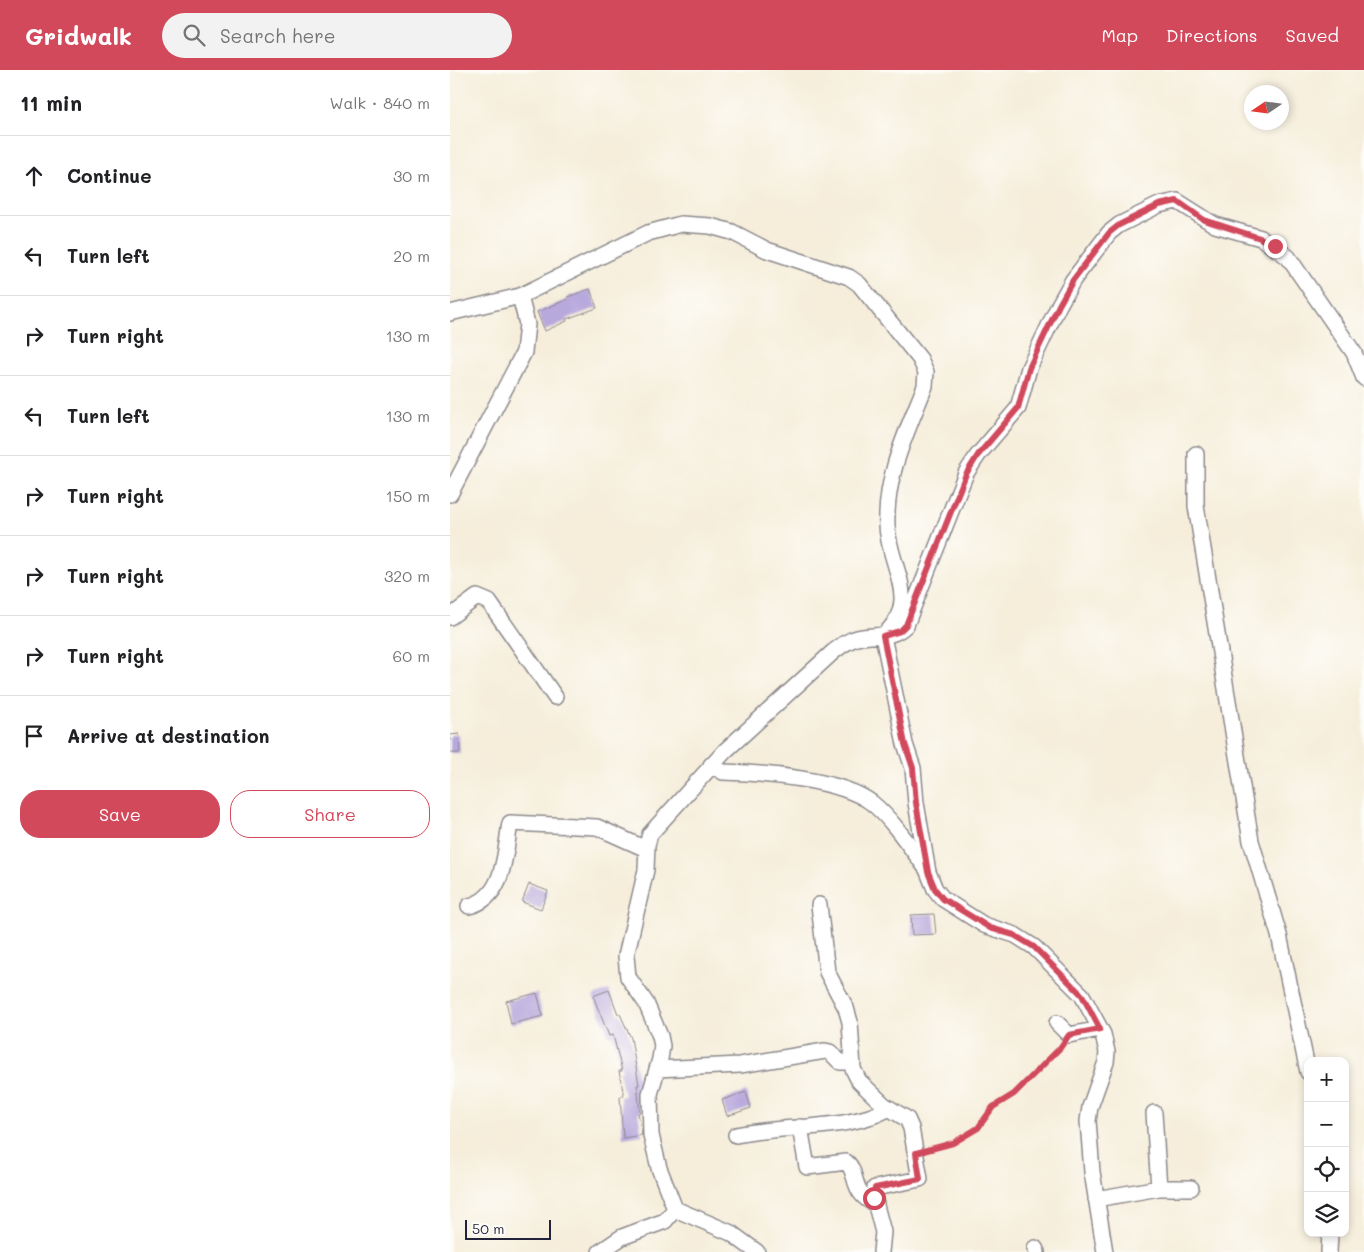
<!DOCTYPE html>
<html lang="en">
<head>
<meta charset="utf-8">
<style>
	:root { --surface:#fff; --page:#f2f2f2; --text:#202124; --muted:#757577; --line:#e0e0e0; --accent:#d1495b }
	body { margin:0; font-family:Mali,sans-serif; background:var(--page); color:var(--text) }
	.controls { position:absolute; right:15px; bottom:15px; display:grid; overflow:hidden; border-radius:10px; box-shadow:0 2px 8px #0003 }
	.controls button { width:45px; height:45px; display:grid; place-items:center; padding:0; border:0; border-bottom:1px solid var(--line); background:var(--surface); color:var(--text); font:25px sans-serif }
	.compass { position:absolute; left:794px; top:15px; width:45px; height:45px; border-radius:50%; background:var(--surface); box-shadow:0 2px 8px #0003; rotate:257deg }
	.scale { position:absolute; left:15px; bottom:12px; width:86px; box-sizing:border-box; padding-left:5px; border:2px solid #22223b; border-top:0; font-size:14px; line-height:18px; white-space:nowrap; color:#22223b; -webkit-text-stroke:4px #fdfcf7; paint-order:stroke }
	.stop { position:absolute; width:15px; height:15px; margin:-11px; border:4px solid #d1495b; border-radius:50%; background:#fff }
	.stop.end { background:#d1495b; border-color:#fff; box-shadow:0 1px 5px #0008 }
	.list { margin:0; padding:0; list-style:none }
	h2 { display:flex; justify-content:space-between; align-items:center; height:65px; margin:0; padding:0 20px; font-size:21px }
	h2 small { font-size:16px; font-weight:400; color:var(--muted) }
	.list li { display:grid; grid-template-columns:32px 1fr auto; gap:15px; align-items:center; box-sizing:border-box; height:80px; padding:0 20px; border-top:1px solid var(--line) }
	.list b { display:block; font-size:19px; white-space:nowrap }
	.list em { font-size:16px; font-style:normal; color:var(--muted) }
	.actions { display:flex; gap:10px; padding:15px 20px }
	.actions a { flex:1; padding:11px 0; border:1px solid var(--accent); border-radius:20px; text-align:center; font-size:18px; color:var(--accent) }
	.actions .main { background:var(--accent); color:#fff }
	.icon { flex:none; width:28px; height:28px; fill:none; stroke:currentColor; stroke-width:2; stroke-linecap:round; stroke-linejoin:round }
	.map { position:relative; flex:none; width:914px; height:1182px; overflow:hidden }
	header { display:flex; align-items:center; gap:30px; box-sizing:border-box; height:70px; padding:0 25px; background:var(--accent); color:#fff }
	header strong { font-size:24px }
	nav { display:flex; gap:28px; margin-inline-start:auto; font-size:18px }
	.search { width:350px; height:45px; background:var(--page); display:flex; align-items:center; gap:12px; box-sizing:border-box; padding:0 18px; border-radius:28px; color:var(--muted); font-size:19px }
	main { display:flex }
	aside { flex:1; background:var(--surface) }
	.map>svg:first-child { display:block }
	.building { fill:#b8a9dd }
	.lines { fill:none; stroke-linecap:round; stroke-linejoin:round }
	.minor-casing { stroke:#8c888b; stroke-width:18 }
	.path { stroke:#8c888b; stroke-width:2; stroke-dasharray:4 4; stroke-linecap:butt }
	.minor { stroke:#fff; stroke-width:15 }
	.route { stroke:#d1495b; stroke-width:6 }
</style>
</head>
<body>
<header>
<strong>Gridwalk</strong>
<div class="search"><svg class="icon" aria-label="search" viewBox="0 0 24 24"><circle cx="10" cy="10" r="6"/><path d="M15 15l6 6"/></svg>Search here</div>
<nav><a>Map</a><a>Directions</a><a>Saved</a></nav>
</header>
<main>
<aside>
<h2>11 min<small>Walk · 840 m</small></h2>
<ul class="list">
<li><svg class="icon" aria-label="ahead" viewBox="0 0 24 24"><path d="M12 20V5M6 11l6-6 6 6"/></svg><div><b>Continue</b></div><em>30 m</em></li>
<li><svg class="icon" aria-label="left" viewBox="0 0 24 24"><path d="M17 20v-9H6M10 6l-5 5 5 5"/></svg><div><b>Turn left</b></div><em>20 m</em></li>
<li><svg class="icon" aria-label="right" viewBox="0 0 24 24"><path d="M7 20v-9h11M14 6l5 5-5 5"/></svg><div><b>Turn right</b></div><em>130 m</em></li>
<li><svg class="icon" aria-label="left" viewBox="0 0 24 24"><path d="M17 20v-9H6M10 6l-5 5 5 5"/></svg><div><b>Turn left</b></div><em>130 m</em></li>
<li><svg class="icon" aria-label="right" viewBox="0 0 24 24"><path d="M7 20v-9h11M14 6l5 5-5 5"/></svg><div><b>Turn right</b></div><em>150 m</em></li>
<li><svg class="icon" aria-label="right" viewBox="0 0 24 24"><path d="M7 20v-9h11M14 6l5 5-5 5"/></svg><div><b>Turn right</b></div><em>320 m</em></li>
<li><svg class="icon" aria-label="right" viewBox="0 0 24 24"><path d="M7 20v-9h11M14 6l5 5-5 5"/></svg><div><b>Turn right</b></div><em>60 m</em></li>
<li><svg class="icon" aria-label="arrive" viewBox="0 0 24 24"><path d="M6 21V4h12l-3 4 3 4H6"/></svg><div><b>Arrive at destination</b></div></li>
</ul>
<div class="actions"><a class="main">Save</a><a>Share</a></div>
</aside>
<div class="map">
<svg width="914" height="1182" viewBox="0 0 914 1182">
	<rect width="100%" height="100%" fill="#fdfcf7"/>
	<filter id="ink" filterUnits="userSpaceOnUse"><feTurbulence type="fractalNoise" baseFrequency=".02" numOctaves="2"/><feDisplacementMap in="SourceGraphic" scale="10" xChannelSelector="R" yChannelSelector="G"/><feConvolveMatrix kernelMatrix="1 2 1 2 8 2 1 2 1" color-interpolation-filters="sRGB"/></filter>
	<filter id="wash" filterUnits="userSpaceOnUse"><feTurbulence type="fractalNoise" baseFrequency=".0096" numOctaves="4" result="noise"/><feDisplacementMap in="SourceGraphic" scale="20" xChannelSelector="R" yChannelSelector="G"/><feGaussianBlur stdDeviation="1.12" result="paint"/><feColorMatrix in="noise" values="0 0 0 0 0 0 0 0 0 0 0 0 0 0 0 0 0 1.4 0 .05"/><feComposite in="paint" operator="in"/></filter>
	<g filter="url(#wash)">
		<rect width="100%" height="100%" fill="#f6eedb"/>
		<g id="blocks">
			<path class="building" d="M140 219 147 238 116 249 117 251 95 261 87 242 118 229 117 227Z
				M9 664 10 683H0V665Z
				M79 814 98 821 91 839 72 832Z
				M484 844 486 864 462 865 461 845Z
				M159 920 168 944H170L181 968 189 1015H187L190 1042 188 1043 192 1065 173 1068 170 1027 174 1026 169 1001H172L163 965 159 966 143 926Z
				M87 923 93 946 61 954 56 931Z
				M296 1022 301 1038 277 1046 272 1030Z"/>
		</g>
	</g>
	<g filter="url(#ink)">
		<use href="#blocks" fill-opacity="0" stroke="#8c888b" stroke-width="1"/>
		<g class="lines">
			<defs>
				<path id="minor" d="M0 243 70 226 198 163 231 154 260 156 282 162 317 180 399 207 409 214 470 289 476 302 475 316C457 362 435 405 437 455 438 497 473 530 433 566L455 674 463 698 466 733 478 802 485 819 493 829 534 855 565 865 584 877 632 925 653 964 657 982 656 992 640 1037 638 1051 642 1102 655 1182
					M746 384V436L801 771 829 865 858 1002
					M0 424 74 282 77 254 70 226
					M0 547 27 527 39 532 105 627
					M261 695 273 702C313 703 391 709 422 733 442 749 461 778 476 798
					M369 835 377 902 396 938 400 952 403 999 409 1011 434 1035 457 1049 461 1058 470 1109 425 1118 424 1128 433 1162 431 1182
					M19 836C55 828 55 782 60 753L147 757 196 779
					M607 953 619 965 650 959
					M207 999 290 995 375 981 380 982 390 992 401 991
					M704 1043 709 1118
					M350 1057 357 1097 396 1092C409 1101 399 1123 426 1134
					M286 1065C329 1055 403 1061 439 1038
					M646 1129 709 1118H741
					M585 1178 587 1182
					M150 1182 172 1167 215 1151 225 1139
					M307 1182 281 1163 225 1139 209 1098 201 1065 200 1024 210 989 212 976 210 966 196 933 178 907 176 886 196 800 197 775 200 764 275 681 383 582C391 576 398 570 407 568 426 563 441 570 456 555L516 403 528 385 568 338 579 298 609 235 623 210 659 163 669 155 709 135 727 131 765 155 811 168 838 187 904 283 914 308
					M879 1182 880 1163"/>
			</defs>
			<use href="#minor" class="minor-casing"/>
			<path class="path" d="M479 1080 503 1073 529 1058 543 1037 564 1023 612 975"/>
			<use href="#minor" class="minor"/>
		</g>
	</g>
	<g class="lines" filter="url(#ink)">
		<path class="route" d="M424 1128 425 1118 470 1109 466 1083 503 1073 528 1058 543 1037 564 1024 610 978 619 965 650 959 632 925 584 877 564 865 540 858 493 829 485 819 478 802 466 733 463 698 455 674 433 566 450 561 456 555 516 404 528 385 568 338 579 298 609 235 623 210 659 163 669 155 709 135 727 131 754 150 810 168 825 176"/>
	</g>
</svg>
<div class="controls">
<button>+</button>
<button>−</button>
<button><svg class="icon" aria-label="locate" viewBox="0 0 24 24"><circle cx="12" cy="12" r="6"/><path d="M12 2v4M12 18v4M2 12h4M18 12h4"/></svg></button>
<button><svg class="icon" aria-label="layers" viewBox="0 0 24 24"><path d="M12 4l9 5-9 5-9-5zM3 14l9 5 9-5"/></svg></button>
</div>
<svg class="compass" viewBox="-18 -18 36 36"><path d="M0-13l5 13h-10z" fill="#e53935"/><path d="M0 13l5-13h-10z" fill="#757577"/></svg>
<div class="scale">50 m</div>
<div class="stop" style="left:424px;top:1128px"></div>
<div class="stop end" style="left:825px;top:176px"></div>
</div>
</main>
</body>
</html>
